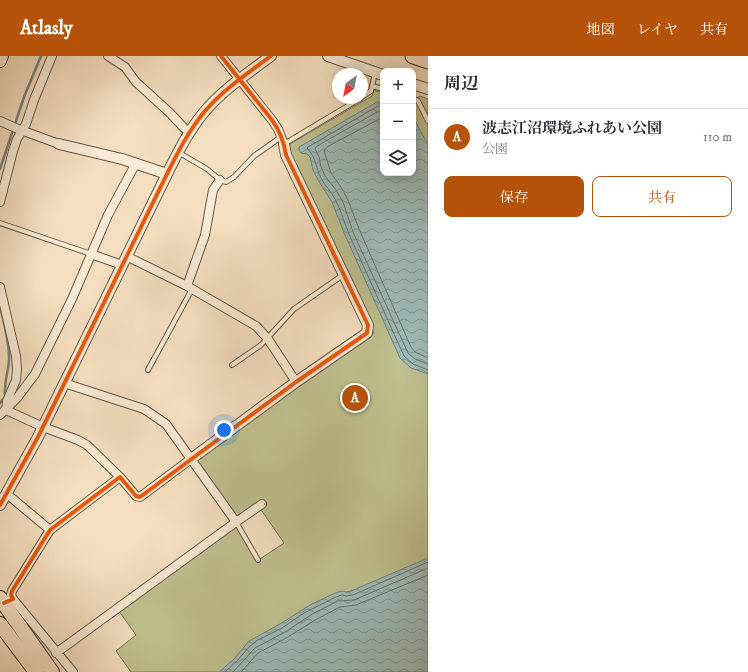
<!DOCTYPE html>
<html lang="ja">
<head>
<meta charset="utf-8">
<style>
	:root { --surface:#fff; --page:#f7f7f7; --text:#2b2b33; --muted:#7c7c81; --line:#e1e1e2; --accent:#b45309 }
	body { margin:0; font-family:"IM FELL DW Pica","Noto Serif JP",serif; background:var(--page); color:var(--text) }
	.controls { position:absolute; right:12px; top:12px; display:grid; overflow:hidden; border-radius:8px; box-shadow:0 2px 10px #0003 }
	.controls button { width:36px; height:36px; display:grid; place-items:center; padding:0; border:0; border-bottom:1px solid var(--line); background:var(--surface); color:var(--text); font:20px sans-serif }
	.compass { position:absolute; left:332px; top:12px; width:36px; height:36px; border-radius:50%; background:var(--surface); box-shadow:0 2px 10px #0003; rotate:212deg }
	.you { position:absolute; left:224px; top:374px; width:14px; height:14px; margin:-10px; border:3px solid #fff; border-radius:50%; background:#1a73e8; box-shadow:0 0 0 6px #1a73e833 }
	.badge { display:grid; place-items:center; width:26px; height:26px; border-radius:50%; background:var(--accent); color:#fff; font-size:13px; font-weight:700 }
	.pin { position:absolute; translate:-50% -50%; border:2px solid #fff; box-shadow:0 1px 4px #0006 }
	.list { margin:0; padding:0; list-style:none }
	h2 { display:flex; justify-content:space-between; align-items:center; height:52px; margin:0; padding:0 16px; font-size:17px }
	h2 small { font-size:13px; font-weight:400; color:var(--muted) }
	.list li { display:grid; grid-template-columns:26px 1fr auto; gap:12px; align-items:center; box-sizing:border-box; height:56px; padding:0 16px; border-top:1px solid var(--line) }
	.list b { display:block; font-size:15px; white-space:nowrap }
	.list p { margin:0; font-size:13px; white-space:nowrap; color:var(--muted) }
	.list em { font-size:13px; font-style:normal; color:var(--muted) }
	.actions { display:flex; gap:8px; padding:12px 16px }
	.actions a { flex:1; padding:9px 0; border:1px solid var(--accent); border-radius:8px; text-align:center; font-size:14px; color:var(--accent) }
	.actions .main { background:var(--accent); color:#fff }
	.icon { flex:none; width:22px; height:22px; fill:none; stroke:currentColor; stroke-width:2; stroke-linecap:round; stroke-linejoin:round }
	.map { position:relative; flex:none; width:428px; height:616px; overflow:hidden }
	header { display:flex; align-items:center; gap:24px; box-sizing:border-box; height:56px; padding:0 20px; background:var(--accent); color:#fff }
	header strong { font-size:19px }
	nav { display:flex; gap:22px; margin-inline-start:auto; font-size:14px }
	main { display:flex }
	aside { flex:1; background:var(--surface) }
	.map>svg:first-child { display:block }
	.green { fill:#bfc08f; stroke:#7c785c }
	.water { fill:url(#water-waves); stroke:#76837f }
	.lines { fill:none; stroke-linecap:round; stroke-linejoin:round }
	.shore { stroke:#6c7670; stroke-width:1 }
	.stream { stroke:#76837f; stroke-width:2.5 }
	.service-casing { stroke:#695c4e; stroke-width:6 }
	.minor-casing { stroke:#695c4e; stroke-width:10 }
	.tertiary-casing { stroke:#695c4e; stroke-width:12 }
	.secondary-casing { stroke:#3a3028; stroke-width:14 }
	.trunk-casing { stroke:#3a3028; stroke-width:16 }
	.motorway-casing { stroke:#3a3028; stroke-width:17 }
	.service { stroke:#f8ead5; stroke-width:4 }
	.minor { stroke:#f8ead5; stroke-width:8 }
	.tertiary { stroke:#f8ead5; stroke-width:10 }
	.secondary { stroke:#f8ead5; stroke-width:12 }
	.trunk { stroke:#f5debf; stroke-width:14 }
	.motorway { stroke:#f5debf; stroke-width:15 }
	.cycleway-casing { stroke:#f8ead5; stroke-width:6 }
	.cycleway { stroke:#e8590c; stroke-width:4 }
</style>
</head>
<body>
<header>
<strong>Atlasly</strong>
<nav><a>地図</a><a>レイヤ</a><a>共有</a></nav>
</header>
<main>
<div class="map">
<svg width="428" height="616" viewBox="0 0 428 616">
	<defs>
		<pattern id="water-waves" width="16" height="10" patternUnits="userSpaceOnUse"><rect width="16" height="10" fill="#9ebbb9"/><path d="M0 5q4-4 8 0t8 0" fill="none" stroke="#829896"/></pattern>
	</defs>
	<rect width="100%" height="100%" fill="#f5debf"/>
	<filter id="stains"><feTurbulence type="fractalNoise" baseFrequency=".005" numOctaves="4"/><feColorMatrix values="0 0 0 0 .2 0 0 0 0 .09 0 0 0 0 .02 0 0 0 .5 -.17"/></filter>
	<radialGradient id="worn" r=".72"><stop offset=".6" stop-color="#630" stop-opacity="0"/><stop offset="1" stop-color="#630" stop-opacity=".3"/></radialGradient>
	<path class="green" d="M374 34 383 37V117H413V44L420 40 428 43V616H131L116 595 136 579 118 554 236 469 257 505 284 487 257 448 240 461 236 460 196 406V402L374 277 289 96 290 88 372 40Z"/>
	<path class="water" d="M377 46H383V117H413V61L428 89V318L411 312 400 302 345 179 332 146 318 124 313 114 310 101 307 98 301 97 299 94V91Z
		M428 502V616H219L234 603 249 585 280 568 310 549 335 537 342 535 346 536 351 535Z"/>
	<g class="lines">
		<path class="shore" d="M383 50H378L308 91 307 92C317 103 315 110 321 122 325 130 331 135 335 143 341 154 344 166 349 178L404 300 413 308 428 314
			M383 55H379L324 86 316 91 315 93 319 101 321 111 325 120 336 134 343 146 353 176 408 297 415 303 428 308
			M383 61 327 91 324 95 331 117 341 131 348 144 359 173 411 291 415 296 428 302
			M225 616 237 605 249 591 258 584 282 572 304 557 336 541 342 539 346 540 353 539 428 506
			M233 616 255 592 285 576 314 557 338 545 354 544 428 512
			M241 616 258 597 288 581 317 563 340 551 356 549 428 519"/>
		<path class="stream" d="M0 113 24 41 41 0
			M0 249C3 265 10 288 9 304 8 317 4 326 5 341L0 347"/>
		<defs>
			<path id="service" d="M372 30 383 33
				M362 41 371 35 375 17
				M413 42 418 45 428 65
				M284 88 361 42
				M178 96 207 113 220 124 226 126 234 121 254 100 281 81
				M0 167 91 198
				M232 309 261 289 294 253 343 219
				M148 314 192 233
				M236 466 258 504"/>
			<path id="minor" d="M108 0 125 11 136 26 170 57 184 72 190 76
				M221 0 272 64 278 73 284 88
				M0 65 18 73 59 88
				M0 146 13 95 17 83 26 68 34 44 52 0
				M91 198 122 209
				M126 200 187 230 256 270 268 283 296 326
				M187 230 205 179 213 134 220 124
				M0 231 16 300 17 313 16 324 7 345 6 354 43 371 78 384 87 389 120 421
				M0 359 17 342 35 318 72 243 108 159 136 107
				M7 438 50 474
				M236 466 262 448
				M13 543 73 616
				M4 547 13 543 11 539 12 535 50 474 120 421 136 440 140 441 191 403
				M56 597 236 466 166 368 144 353 64 327"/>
			<path id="tertiary" d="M328 0 383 19
				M413 28 428 33
				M59 88 122 103 167 118
				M191 403 296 326 367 277 368 269 286 99 284 88
				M0 449 38 381 167 118C178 96 189 74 205 55 224 33 248 17 271 0"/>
			<path id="secondary" d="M0 5 2 0"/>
			<path id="trunk" d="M0 542 52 616
				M0 568 36 616"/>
			<path id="motorway" d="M413 0 428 5"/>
		</defs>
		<use href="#service" class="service-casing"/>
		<use href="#minor" class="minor-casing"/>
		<use href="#tertiary" class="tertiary-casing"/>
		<use href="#secondary" class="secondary-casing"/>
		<use href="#trunk" class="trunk-casing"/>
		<use href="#motorway" class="motorway-casing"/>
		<use href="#service" class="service"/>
		<use href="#minor" class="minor"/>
		<use href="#tertiary" class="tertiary"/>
		<use href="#secondary" class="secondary"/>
		<use href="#trunk" class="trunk"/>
		<use href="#motorway" class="motorway"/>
		<defs>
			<path id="cycleway" d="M0 449 38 381 167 118C178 96 189 74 205 55 224 33 248 17 271 0
				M4 547 13 543 11 539 12 535 50 474 120 421 136 440 140 441 296 326 367 277 368 269 286 99C284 86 280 75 272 64L221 0"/>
		</defs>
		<use href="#cycleway" class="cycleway-casing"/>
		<use href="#cycleway" class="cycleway"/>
	</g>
	<rect width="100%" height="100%" filter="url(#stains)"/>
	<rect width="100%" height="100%" fill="url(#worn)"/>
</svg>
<div class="controls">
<button>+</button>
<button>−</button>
<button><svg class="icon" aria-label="layers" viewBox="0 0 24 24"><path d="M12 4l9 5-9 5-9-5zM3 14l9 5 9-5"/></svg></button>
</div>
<svg class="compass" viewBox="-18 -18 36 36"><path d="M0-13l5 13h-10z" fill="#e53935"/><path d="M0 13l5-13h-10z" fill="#7c7c81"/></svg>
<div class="you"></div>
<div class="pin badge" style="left:355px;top:342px">A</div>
</div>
<aside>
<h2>周辺<small></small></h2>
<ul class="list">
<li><span class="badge">A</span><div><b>波志江沼環境ふれあい公園</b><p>公園</p></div><em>110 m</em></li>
</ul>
<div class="actions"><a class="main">保存</a><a>共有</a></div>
</aside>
</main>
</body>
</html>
